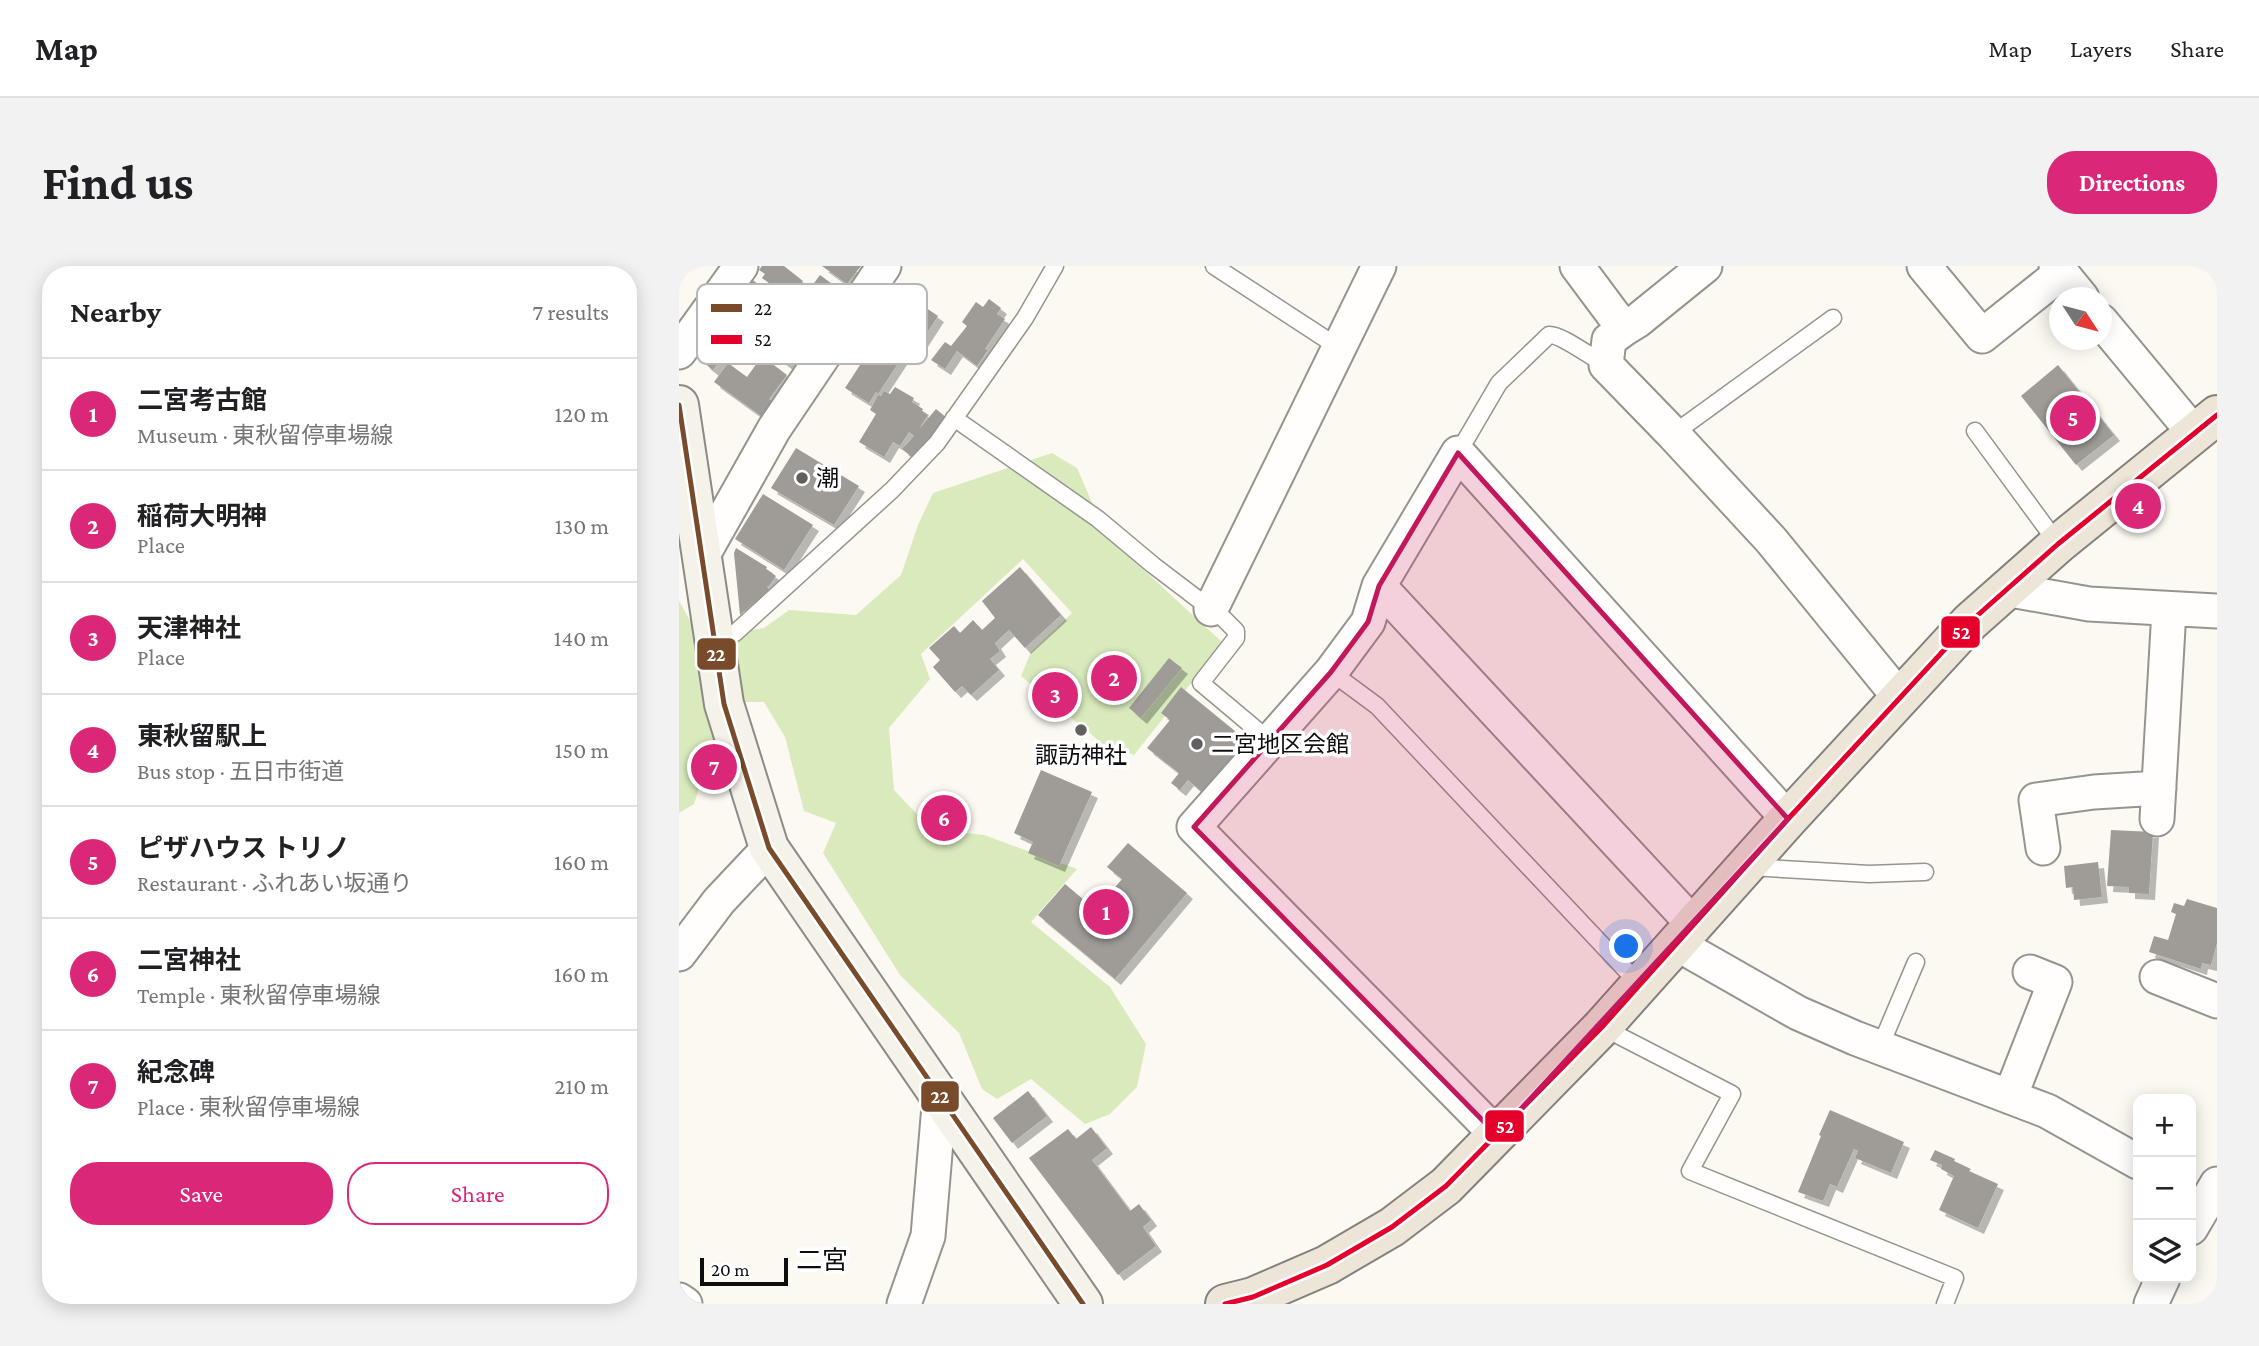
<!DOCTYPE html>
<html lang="en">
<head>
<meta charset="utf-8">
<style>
	:root { --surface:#fff; --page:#f2f2f2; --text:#202124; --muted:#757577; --line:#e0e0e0; --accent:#db2777 }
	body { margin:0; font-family:"Crimson Pro","Noto Sans JP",serif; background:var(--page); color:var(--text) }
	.controls { position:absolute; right:21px; bottom:21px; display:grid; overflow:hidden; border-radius:14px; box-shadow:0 4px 18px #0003 }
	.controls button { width:63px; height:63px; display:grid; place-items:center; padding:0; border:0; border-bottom:2px solid var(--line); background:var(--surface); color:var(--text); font:35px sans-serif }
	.compass { position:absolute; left:1370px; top:21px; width:63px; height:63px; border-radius:50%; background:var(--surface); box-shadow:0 4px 18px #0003; rotate:126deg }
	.scale { position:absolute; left:21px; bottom:18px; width:88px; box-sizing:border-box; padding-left:7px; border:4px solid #0e0e0e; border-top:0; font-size:19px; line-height:24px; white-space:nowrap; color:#0e0e0e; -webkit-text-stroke:5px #fff; paint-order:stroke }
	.you { position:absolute; left:948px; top:681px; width:24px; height:24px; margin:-18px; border:5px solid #fff; border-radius:50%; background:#1a73e8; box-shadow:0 0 0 10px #1a73e833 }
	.badge { display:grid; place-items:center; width:46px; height:46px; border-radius:50%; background:var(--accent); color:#fff; font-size:23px; font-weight:700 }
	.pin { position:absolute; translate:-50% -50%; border:4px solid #fff; box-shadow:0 2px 7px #0006 }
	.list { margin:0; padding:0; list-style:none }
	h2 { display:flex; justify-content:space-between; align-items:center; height:91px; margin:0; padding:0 28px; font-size:30px }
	h2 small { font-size:23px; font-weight:400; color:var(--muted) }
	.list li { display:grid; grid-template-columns:46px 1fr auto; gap:21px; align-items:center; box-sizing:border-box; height:112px; padding:0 28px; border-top:2px solid var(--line) }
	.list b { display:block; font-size:26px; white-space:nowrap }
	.list p { margin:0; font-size:23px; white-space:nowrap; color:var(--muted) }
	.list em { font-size:23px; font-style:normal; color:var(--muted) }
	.actions { display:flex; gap:14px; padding:21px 28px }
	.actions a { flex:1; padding:16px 0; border:2px solid var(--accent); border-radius:28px; text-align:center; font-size:24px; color:var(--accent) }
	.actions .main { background:var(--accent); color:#fff }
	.icon { flex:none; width:38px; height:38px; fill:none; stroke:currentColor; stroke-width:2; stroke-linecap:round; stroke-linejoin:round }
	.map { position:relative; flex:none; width:1538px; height:1038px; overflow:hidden; border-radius:28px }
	header { display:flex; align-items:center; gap:42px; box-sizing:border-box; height:98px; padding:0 35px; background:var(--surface); border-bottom:2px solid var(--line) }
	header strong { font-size:33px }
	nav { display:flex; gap:38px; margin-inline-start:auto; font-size:24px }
	.intro { display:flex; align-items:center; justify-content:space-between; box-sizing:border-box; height:168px; padding:0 42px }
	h1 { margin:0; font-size:49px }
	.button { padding:18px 32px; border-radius:28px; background:var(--accent); color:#fff; font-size:24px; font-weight:700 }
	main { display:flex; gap:42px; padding:0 42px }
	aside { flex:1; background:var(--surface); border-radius:28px; box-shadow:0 4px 18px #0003 }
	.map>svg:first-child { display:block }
	.forest { fill:#d9ebbd }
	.building { fill:#9f9c98; filter:url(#shadow) }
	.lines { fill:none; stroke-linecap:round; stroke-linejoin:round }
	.service-casing { stroke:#959491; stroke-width:19 }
	.minor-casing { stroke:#959491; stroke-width:37 }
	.secondary-casing { stroke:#8c8a87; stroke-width:42 }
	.primary-casing { stroke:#82817e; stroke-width:42 }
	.service { stroke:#fffefd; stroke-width:16 }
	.minor { stroke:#fffefd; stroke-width:33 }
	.secondary { stroke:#f5f2ea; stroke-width:38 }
	.primary { stroke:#ede6d8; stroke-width:38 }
	.bus-1-casing { stroke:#fff; stroke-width:10 }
	.bus-2-casing { stroke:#fff; stroke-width:10 }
	.bus-1 { stroke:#7a4b2a; stroke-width:5 }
	.bus-2 { stroke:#e4002b; stroke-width:5 }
	.marked { fill:#c2185b; fill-opacity:0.2; stroke:#c2185b; stroke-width:5; stroke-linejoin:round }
	.poi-dot { fill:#61605e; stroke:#fff; stroke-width:2.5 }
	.labels { text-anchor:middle; stroke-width:7; stroke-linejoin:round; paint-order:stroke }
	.poi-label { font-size:23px; fill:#0e0e0e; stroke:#fff; text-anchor:start }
	.quarter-label { font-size:26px; fill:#0e0e0e; stroke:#fff }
	.key { fill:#fff; stroke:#b7b7b7; stroke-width:2 }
	.key-label { font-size:19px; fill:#0e0e0e }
	.line-badge { stroke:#fff; stroke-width:2.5 }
	.badge-label { font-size:19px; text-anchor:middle; font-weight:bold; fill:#fff }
</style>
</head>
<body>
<header>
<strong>Map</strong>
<nav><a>Map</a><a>Layers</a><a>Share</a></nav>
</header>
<div class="intro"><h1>Find us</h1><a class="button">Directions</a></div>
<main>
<aside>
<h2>Nearby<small>7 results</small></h2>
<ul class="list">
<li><span class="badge">1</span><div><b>二宮考古館</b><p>Museum · 東秋留停車場線</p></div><em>120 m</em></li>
<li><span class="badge">2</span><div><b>稲荷大明神</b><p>Place</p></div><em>130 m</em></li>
<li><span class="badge">3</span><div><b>天津神社</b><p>Place</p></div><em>140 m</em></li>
<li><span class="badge">4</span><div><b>東秋留駅上</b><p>Bus stop · 五日市街道</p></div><em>150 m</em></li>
<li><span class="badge">5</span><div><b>ピザハウス トリノ</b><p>Restaurant · ふれあい坂通り</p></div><em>160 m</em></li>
<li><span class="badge">6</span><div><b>二宮神社</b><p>Temple · 東秋留停車場線</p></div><em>160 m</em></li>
<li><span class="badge">7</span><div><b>紀念碑</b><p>Place · 東秋留停車場線</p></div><em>210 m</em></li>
</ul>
<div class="actions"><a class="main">Save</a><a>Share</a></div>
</aside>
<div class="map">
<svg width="1538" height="1038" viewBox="0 0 1538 1038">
	<defs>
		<filter id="shadow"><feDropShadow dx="6" dy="6" stdDeviation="0" flood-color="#0004"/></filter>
	</defs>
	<rect width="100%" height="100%" fill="#fcf9f2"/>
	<path class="forest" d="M373 187 398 202 427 269 544 377 455 489 425 479 342 410 352 386 393 347 344 293 242 388 251 413 210 462 215 524 252 563 305 569 398 603 352 656 431 721 467 778 458 821 431 848 406 858 352 813 318 833 303 823 280 767 221 709 144 587 157 557 125 545 106 471 85 436H32L39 467 15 538 0 547V335L21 372 85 362 110 344 177 349 222 309 239 259 254 227Z"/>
	<path class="building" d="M83 0H105L124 15 110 32 83 12 86 8 80 4Z
		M143 0H182L168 18Z
		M141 9 164 26 148 49 124 32Z
		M71 12 103 36 96 45 86 38 82 44 60 27Z
		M228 29 259 50 237 84 205 63Z
		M310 33 322 42 318 48 326 53 306 83 309 84 298 100 278 85 266 103 252 94 266 76 272 80 288 60 283 56 297 36 304 41Z
		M119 36 145 57 109 99 80 76 102 49 106 52Z
		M36 66 53 79 34 104 25 97 23 82Z
		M200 70 226 87 199 128 197 126 190 137 166 122Z
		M83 90 108 109 90 133 93 135 82 150 35 116 49 97 68 111Z
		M1379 99 1435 169 1397 199 1342 130Z
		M216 121 235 132 233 136 244 143 243 145 249 149 240 163 257 143 268 152 234 192 223 183 235 170 230 166 221 180 214 176 205 191 180 176 197 148 191 144 199 129 202 130 205 125 211 128Z
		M117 182 180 220 155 259 92 222Z
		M84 228 134 259 105 304 56 273Z
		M57 282 88 301 87 303 97 310 90 320H88L90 324 61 349 55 287Z
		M341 301 382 349 346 382 330 364 316 377 321 385 311 393 320 404 292 429 283 420 276 426 254 401 261 394 250 382 275 360 281 367 294 354 303 364 316 352 303 335Z
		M490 392 503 402 462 452 450 442Z
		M502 421 567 474 524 527 509 514 501 524 492 517 500 507 468 482 491 454 482 447Z
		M378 422 383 427 366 444 361 439Z
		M362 504 413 526 380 600 349 587 354 576 335 567Z
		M1432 564 1474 566 1470 628 1450 627V621L1428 620Z
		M449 577 508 627 436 713 359 649 386 618 417 644 443 613 428 601Z
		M1419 596 1423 631 1395 634 1394 621 1387 622 1385 600Z
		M1508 633 1538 642V677L1532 699 1523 697 1522 703 1470 686 1475 670 1489 674 1497 648 1492 646 1495 637 1505 640Z
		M349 825 368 850 333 877 314 852Z
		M1151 844 1225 876 1212 907 1176 892 1179 885 1175 883 1158 921 1151 918 1144 935 1119 926 1142 870 1140 869Z
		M412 861 428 882 413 894 451 945 460 938 472 954 464 961 477 980 439 1009 350 892 389 863 397 873Z
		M1256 884 1276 893 1275 895 1292 903 1290 905 1319 918 1299 962 1260 944 1275 910 1262 903 1263 899 1251 894Z"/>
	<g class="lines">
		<defs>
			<path id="service" d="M535 0 659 81
				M275 152 419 253 474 299 545 353 557 365V372L522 417 591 475
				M1296 165 1379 278
				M994 168 1154 52
				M779 187 820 117 870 69C882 68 913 92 927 99
				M35 369 56 367 213 224 258 177 346 52 376 0
				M652 406 698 440 961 719
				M1070 601 1190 608 1246 606
				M923 761 1053 828 1011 905 1276 1012 1266 1038
				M1201 781 1237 696"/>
			<path id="minor" d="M898 0 945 63 930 74 927 99 994 168 1092 274 1221 432
				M1245 0 1303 70 1382 7
				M1377 0 1403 32
				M1422 55 1515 167
				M945 63 958 55 1026 0
				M0 86 62 0
				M24 289 95 163 205 0
				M700 320 1015 659
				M1326 323 1410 338 1538 345
				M532 343 700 0
				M1478 553 1490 344
				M1364 582 1357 534 1415 526 1480 522
				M998 678 1119 747 1176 772 1368 845 1459 896
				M0 688 40 635 90 582
				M1478 711 1538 735
				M1331 831 1376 716 1351 706
				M818 869 515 561 652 406 689 356 700 320 779 187 1109 553
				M1512 962 1538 918
				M0 1034 6 1038
				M225 1038 249 970 261 828
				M1472 1038 1484 1012"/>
			<path id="secondary" d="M0 139 45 438 90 582 404 1038"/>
			<path id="primary" d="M546 1038 574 1031 648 999 713 961 767 920 923 761 1109 553 1291 356 1379 278 1538 149"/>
		</defs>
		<use href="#service" class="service-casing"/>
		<use href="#minor" class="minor-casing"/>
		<use href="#secondary" class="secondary-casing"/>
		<use href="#primary" class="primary-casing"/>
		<use href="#service" class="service"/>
		<use href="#minor" class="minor"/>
		<use href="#secondary" class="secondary"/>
		<use href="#primary" class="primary"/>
		<defs>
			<path id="bus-1" d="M0 139 45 438 90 582 404 1038"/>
			<path id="bus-2" d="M546 1038 574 1031 648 999 713 961 767 920 923 761 1109 553 1291 356 1379 278 1538 149"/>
		</defs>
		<use href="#bus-1" class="bus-1-casing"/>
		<use href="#bus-2" class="bus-2-casing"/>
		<use href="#bus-1" class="bus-1"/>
		<use href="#bus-2" class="bus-2"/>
	</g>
	<path class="marked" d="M779 187 1109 553 818 869 515 561 652 406 689 356 700 320Z"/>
	<g class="poi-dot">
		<circle cx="123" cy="212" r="7"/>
		<circle cx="402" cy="464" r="7"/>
		<circle cx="518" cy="478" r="7"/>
	</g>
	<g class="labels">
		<g class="poi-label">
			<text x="137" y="220">潮</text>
			<text x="532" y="486">二宮地区会館</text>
			<text x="402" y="497" text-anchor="middle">諏訪神社</text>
		</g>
		<g class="quarter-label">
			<text x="143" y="1003">二宮</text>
		</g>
	</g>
	<rect x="18" y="18" width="230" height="80" rx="10" class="key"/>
	<rect x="32" y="38" width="31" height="8" fill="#7a4b2a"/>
	<rect x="32" y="69" width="31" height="9" fill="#e4002b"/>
	<g class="key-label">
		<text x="75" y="49">22</text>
		<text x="75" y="80">52</text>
	</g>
	<g class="line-badge">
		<rect x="1261" y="349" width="41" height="34" rx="7" fill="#e4002b"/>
		<rect x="17" y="371" width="41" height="34" rx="7" fill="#7a4b2a"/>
		<rect x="241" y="814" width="40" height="33" rx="7" fill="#7a4b2a"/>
		<rect x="805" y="843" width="41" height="34" rx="7" fill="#e4002b"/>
	</g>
	<g class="badge-label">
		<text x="1282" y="373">52</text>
		<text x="37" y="395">22</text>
		<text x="261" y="837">22</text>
		<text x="826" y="867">52</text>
	</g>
</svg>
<div class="controls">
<button>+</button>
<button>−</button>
<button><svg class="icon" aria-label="layers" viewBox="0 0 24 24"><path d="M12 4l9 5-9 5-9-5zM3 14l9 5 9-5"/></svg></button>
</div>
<svg class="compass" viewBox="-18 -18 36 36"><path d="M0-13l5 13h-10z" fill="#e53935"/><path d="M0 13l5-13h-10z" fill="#757577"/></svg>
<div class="scale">20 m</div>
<div class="you"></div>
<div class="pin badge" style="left:427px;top:646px">1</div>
<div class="pin badge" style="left:435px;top:412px">2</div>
<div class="pin badge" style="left:376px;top:429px">3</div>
<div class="pin badge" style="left:1459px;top:240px">4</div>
<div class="pin badge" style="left:1394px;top:152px">5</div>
<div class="pin badge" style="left:265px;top:552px">6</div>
<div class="pin badge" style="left:35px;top:501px">7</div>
</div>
</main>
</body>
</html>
